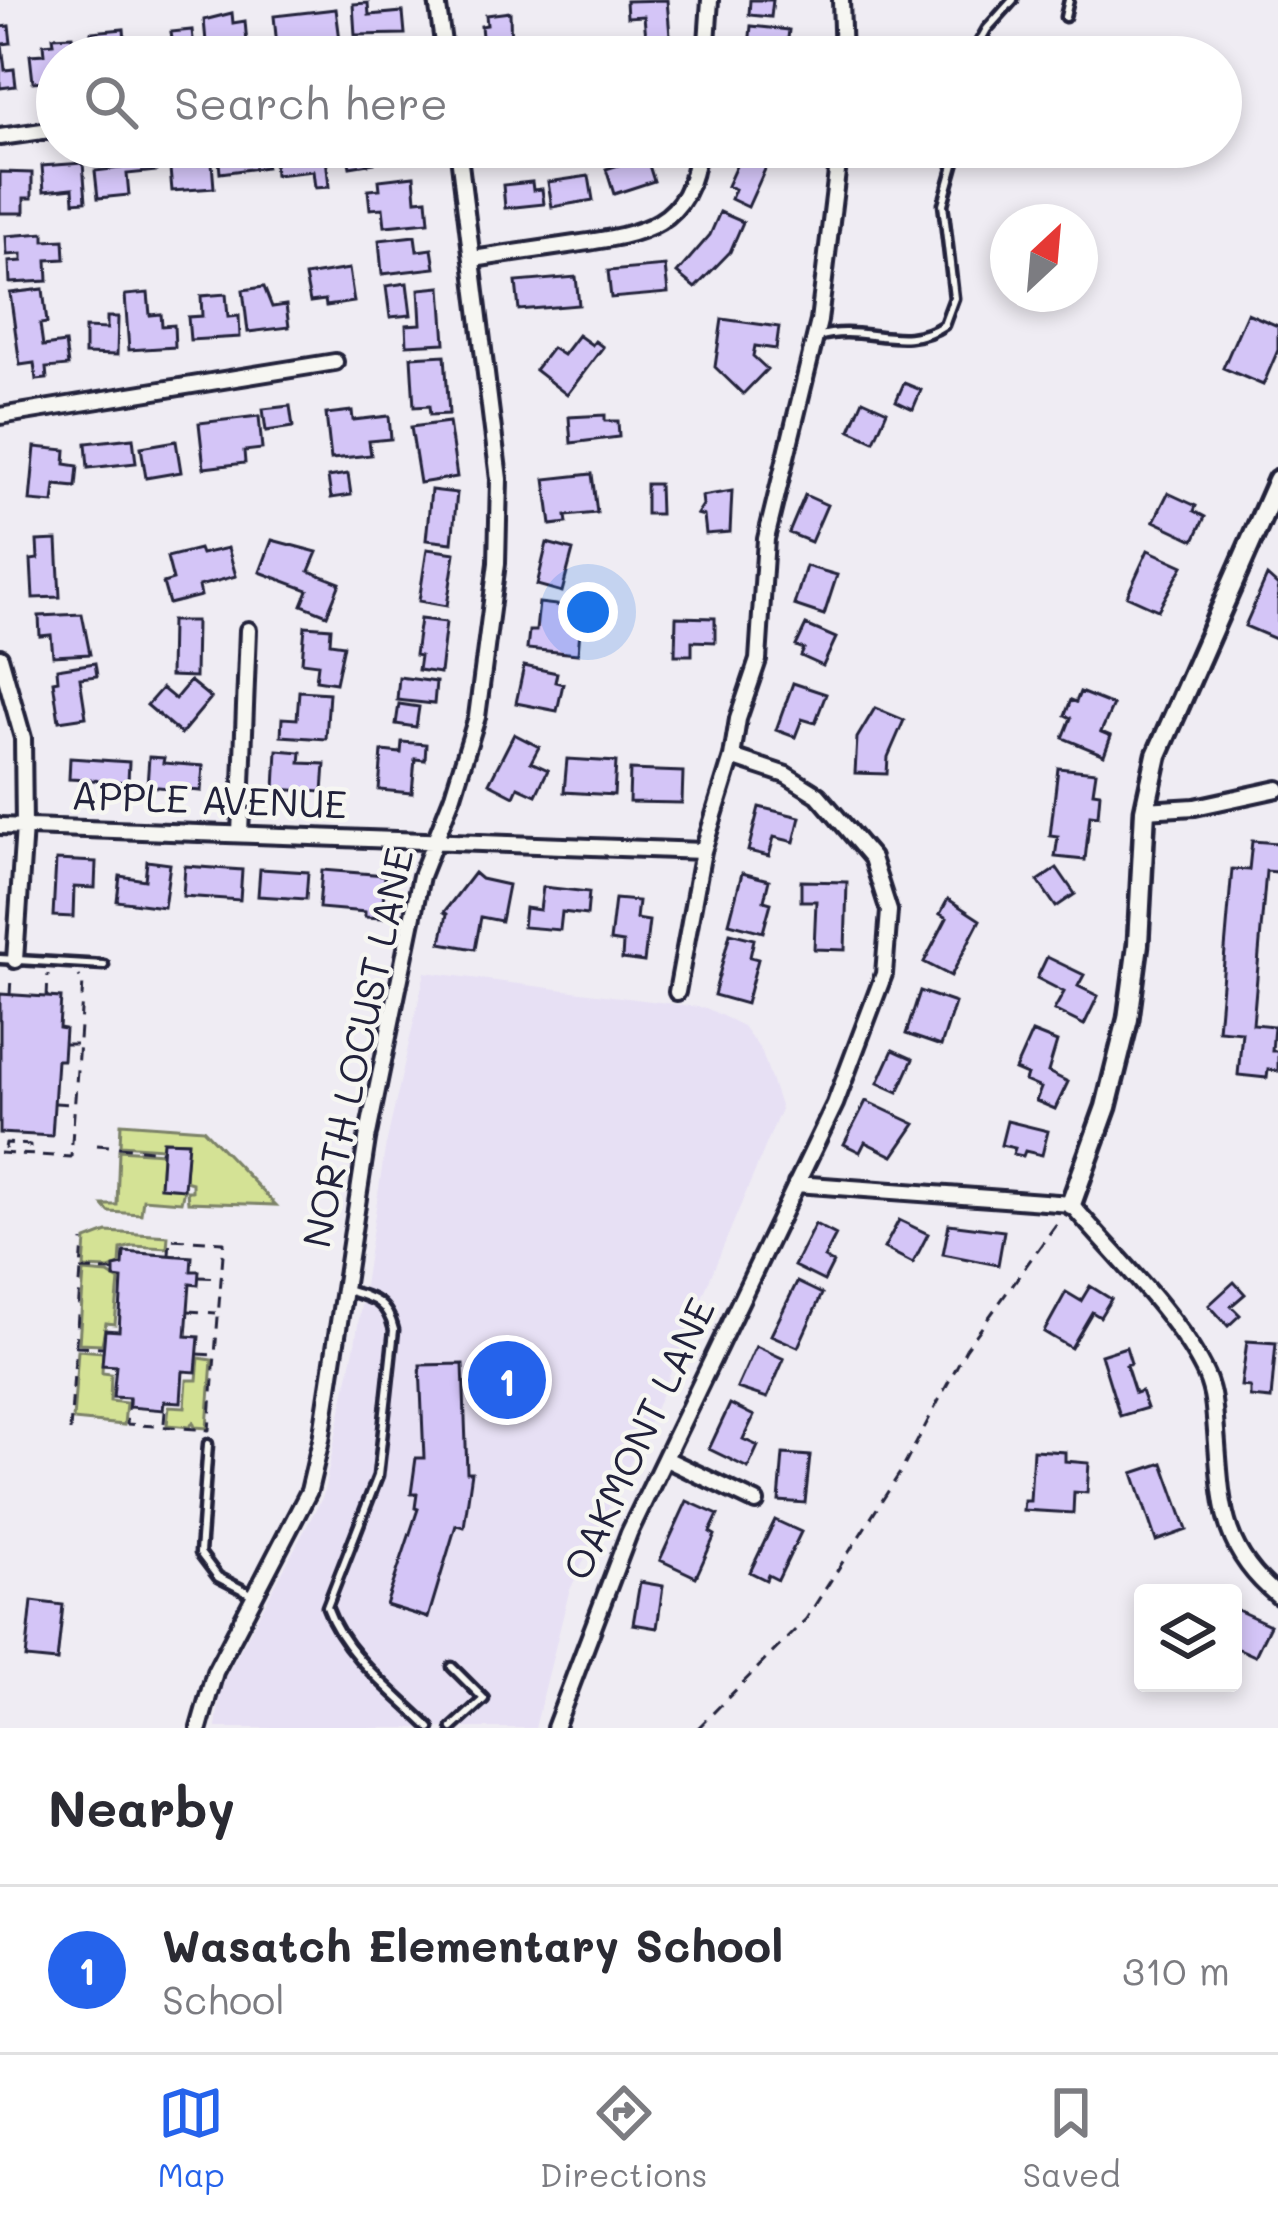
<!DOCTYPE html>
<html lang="en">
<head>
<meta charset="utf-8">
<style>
	:root { --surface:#fff; --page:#f2f2f3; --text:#2b2b33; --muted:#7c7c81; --line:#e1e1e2; --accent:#2563eb }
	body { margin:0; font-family:Mali,sans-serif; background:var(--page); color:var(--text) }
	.controls { position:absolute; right:36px; bottom:36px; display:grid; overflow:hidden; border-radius:12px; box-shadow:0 6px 18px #0003 }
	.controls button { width:108px; height:108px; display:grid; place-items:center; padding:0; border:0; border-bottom:3px solid var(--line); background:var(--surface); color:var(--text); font:60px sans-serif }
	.compass { position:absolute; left:990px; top:204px; width:108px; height:108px; border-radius:50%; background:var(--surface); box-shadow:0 6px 18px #0003; rotate:26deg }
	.you { position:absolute; left:588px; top:612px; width:42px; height:42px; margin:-30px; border:9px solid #fff; border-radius:50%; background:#1a73e8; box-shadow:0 0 0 18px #1a73e833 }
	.badge { display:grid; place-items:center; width:78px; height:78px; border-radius:50%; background:var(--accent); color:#fff; font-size:39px; font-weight:700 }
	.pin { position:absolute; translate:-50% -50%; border:6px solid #fff; box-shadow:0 3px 12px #0006 }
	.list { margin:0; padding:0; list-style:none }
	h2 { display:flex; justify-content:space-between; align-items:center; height:156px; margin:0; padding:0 48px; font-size:51px }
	h2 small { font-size:39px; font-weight:400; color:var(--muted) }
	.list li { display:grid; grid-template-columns:78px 1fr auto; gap:36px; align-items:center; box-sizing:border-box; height:168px; padding:0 48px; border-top:3px solid var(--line) }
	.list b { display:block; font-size:45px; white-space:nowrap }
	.list p { margin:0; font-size:39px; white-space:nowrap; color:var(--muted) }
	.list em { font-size:39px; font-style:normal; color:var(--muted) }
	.icon { flex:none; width:66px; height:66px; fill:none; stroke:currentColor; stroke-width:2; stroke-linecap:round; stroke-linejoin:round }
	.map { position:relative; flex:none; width:1278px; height:1728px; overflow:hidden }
	.search { position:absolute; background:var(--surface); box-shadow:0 6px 18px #0003; left:36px; right:36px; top:36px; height:132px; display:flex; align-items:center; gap:30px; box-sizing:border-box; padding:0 42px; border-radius:66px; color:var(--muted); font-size:45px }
	.sheet { height:324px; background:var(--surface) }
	nav { display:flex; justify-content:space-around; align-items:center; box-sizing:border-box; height:168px; border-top:3px solid var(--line); background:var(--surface); font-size:33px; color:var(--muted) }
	nav a { display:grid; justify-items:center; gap:6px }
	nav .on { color:var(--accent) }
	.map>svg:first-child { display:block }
	.built { fill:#e7e0f4 }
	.green { fill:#d4e295; stroke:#7b8268; stroke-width:3 }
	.building { fill:#d4c5f7; stroke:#22223b; stroke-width:3 }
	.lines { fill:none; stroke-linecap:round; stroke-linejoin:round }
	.lane-casing { stroke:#22223b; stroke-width:15 }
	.street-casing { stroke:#22223b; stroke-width:22 }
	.secondary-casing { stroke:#22223b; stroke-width:27 }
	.path { stroke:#22223b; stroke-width:3; stroke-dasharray:12 9; stroke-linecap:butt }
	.lane { stroke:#f6f6f2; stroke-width:6 }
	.street { stroke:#f6f6f2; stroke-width:14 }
	.secondary { stroke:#f6f6f2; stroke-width:18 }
	.labels { text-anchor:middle; stroke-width:9; stroke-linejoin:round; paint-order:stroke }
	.street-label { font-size:39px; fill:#22223b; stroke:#f6f6f2 }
</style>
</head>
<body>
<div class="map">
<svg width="1278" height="1728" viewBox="0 0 1278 1728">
	<rect width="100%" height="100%" fill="#efecf3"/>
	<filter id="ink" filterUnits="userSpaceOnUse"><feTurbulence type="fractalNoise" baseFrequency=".00833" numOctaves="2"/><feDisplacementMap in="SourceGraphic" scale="24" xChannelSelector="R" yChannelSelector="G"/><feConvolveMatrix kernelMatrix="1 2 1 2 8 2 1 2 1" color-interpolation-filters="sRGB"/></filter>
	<g filter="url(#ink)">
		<path class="built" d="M425 972 706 1008 743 1026 762 1052 781 1109 652 1417 569 1592 535 1728H216L220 1687 323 1496 355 1344 385 1149Z"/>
		<path class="green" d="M121 1123 203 1129 276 1205 188 1202 187 1191H192V1183L185 1181 187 1142 164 1141 162 1148 120 1145Z
			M119 1150 162 1153 160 1187 184 1189 181 1202 143 1199 141 1214 109 1212 103 1205H117Z
			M107 1232 168 1236 167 1248 133 1246 121 1249 120 1265 109 1269 84 1268 86 1240Z
			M84 1272 108 1274 119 1281 115 1324 106 1323 102 1344 79 1343Z
			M78 1350 103 1352 102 1373 111 1374 110 1401 126 1403 124 1425 73 1420Z
			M199 1358 212 1360 207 1428 195 1427 193 1422 190 1427 167 1425 169 1406 185 1407 187 1380H197Z"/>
		<path class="building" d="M667 0 670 36 646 38 644 16 627 17 626 1Z
			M750 0H773L771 17 749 15Z
			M368 3 369 15 403 12 405 34 355 35 353 4Z
			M336 9 340 40 277 46 274 16Z
			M510 12 511 54 484 57 481 26 487 25 486 15Z
			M232 13 233 23 245 21 248 55 219 57 217 41 206 42 204 20Z
			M9 26 11 43 2 44 5 70 14 69 16 86 0 88V27Z
			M751 26 789 30 786 55 748 57Z
			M124 29 125 41 138 40 140 57H93L91 32Z
			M192 30 195 57H150L148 42 172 39 171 32Z
			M72 36 74 57H57V80L33 82 30 55 44 54 43 44 54 43 53 37Z
			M168 147H183L184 152 211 150 214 188 172 191Z
			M264 147 266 167 220 173 218 150Z
			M273 147 325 148 329 187 315 188 313 171 275 175Z
			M346 147H372L374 163 350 167Z
			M155 149 157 171 127 174 129 195 98 198 95 171 121 168 119 153Z
			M741 155 766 167 748 207 731 199 735 189 727 186Z
			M646 156 654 181 614 194 606 169Z
			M83 163 86 201 74 202 73 188 44 191 42 166Z
			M0 172 32 173V198H24V213H0Z
			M414 176 416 200 427 199 429 222 385 226 383 208 370 209 368 190 380 189 379 180Z
			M589 176 593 200 552 207 548 182Z
			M532 182 533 190 542 189 544 204 505 208 503 185Z
			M720 212 743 222 730 252 695 288 677 273 710 235Z
			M44 233V241L64 240 65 259 47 260 48 281 10 283 9 262 22 261V254L7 255 6 236Z
			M415 236 417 251 432 249 435 268 382 274 379 240Z
			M665 266 668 293 611 298 608 271Z
			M349 269 354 302 326 306 325 300 310 302 305 276Z
			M576 277 579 305 519 310 516 282Z
			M407 283 411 315 390 317 386 286Z
			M264 287 272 307 286 305 289 327 248 332 243 290Z
			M441 287 445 343 407 345 406 325 421 324 419 289Z
			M43 289 47 323 40 324 43 346 65 343 68 366 46 368 47 379 36 380 34 363 20 365 10 293Z
			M148 293 150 315 161 314 162 326 174 325 175 347 129 350 125 295Z
			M226 294 228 317 239 316 240 337 190 340 188 317 202 316 201 296Z
			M1247 313 1278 326V350L1263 385 1223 368Z
			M107 317H118L117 355 85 354V328L107 329Z
			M722 319 779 327 776 349 755 346 753 356 767 369 743 394 715 367Z
			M578 335 592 345 595 341 603 347 567 395 535 370 552 348 563 355Z
			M445 355 449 414 430 415 429 406 414 407 411 357Z
			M904 383 921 390 913 409 896 401Z
			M863 400 887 411 874 441 850 430Z
			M290 406 293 427 266 431 263 409Z
			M352 411 353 420 389 416 391 439 369 441 371 455 331 459 326 414Z
			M605 415V421H618L619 437 571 443 569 417Z
			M259 416 262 449 244 451 245 463 204 468 199 423Z
			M449 422 457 477 420 483 411 427Z
			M133 438 136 463 88 468 86 443Z
			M176 441 181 472 146 478 141 447Z
			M35 447 66 450 65 464 78 466 76 487 55 485 53 503 30 501Z
			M348 474 351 495 331 498 328 477Z
			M592 474 597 513 566 516 567 523 551 525 545 479Z
			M646 484H659L660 514H646Z
			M431 490 457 493 452 543 426 540Z
			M732 491 730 532 706 534 704 516 697 514 703 505 702 496Z
			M1168 493 1196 506 1194 511 1205 517 1194 540 1154 521Z
			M805 495 827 505 811 542 789 533Z
			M57 540 60 597 33 598 31 560 38 559 37 541Z
			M272 540 317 552 309 571 340 583 327 615 302 605 308 590 260 572Z
			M547 543 573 550 562 592 537 585Z
			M228 548 236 576 199 586 201 596 169 604 163 583 173 580 167 557 199 549 201 554Z
			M427 549 455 553 447 606 419 601Z
			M1148 550 1183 566 1158 610 1127 596Z
			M806 566 837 575 824 615 794 605Z
			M1267 576 1278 586V640L1245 626Z
			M539 603 565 606 564 617 581 618 578 654 527 649 529 631H536Z
			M82 614 90 654 53 656 51 635 40 636 39 616Z
			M676 617 715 618V642L692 641V655H675Z
			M420 619 446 622 440 673 418 670 420 656 415 655Z
			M171 621H196L195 677 170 676Z
			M806 625 836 638 823 666 801 656 804 649 796 646Z
			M305 626 331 628 330 643 344 645 336 683 316 680 318 664 302 662Z
			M95 663 97 676 80 678 86 717 59 721 53 681 58 680 57 669Z
			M524 666 557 673 555 682 563 684 557 711 516 703Z
			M399 677 436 682 434 704 397 700Z
			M190 681 211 698 181 734 147 705 162 688 175 699Z
			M793 683 826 694 815 723 802 719 795 737 776 730Z
			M299 691 329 693 326 739 281 736 282 718 297 719Z
			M1080 692 1113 705 1101 732 1111 736 1104 755 1063 738 1071 718 1065 715 1071 700 1076 702Z
			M399 704 419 707 416 727 396 724Z
			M875 708 904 720 888 757 887 774 855 773 857 738Z
			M514 734 539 747 531 762 548 770 536 795 518 787 514 796 489 783Z
			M402 742 426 744 425 760 415 759 412 793 379 790 382 751 401 753Z
			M277 750 301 752 300 763 325 764 323 792 275 789Z
			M149 757 164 758 163 763 203 766 201 791 147 786Z
			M70 758 129 762 128 782 69 779Z
			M567 759 616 762 614 795 564 792Z
			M1058 768 1096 772 1093 792 1100 793 1098 816 1090 815 1085 860 1055 857 1058 837 1050 836Z
			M630 770 683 772 682 803 629 802Z
			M759 807 800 817 794 842 774 837 769 856 748 851Z
			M1252 841 1278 843V872L1266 871 1253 1024 1274 1026 1272 1051H1278V1071L1268 1070 1267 1078 1238 1075 1242 1032 1218 1030 1232 869 1249 870Z
			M56 860 96 862 95 888 74 887 73 917 53 916Z
			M147 861 170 864 164 907 117 901 120 876 145 880Z
			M185 866 242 870 240 900 183 896Z
			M1057 868 1075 894 1056 907 1038 881Z
			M260 869 308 872 306 899 258 896Z
			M322 870 385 875 382 918 365 917V912L319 908Z
			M474 873 481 879 508 885 501 921 481 917 475 949 441 943 447 914 444 912Z
			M742 873 769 880 764 901 771 903 763 932 729 923Z
			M801 881 847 882 845 950 814 949 816 901H801Z
			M543 887 589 892 587 915 562 912 560 930 523 927 525 908 540 910Z
			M615 899 638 901 636 919 649 921 644 962 622 959 623 943 610 941Z
			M948 899 980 920 951 976 924 962 947 918 940 914Z
			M730 933 754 939 750 957 758 959 746 1004 714 995Z
			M1047 957 1084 975 1078 986 1098 996 1084 1025 1054 1010 1064 992 1037 978Z
			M920 991 955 1003 941 1046 906 1034Z
			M0 994 61 998 59 1028 65 1029 63 1060H57L52 1136 0 1133Z
			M1032 1032 1057 1042 1048 1072 1068 1082 1055 1109 1036 1101 1041 1088 1025 1081 1027 1075 1015 1070Z
			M893 1050 913 1059 898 1092 878 1083Z
			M866 1101 915 1124 893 1156 865 1142 860 1152 844 1144Z
			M1007 1121 1048 1131 1042 1155 1025 1151 1023 1156 1013 1154 1015 1148 1001 1145Z
			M163 1141 188 1142 184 1189 160 1187Z
			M899 1220 928 1234 913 1263 884 1248Z
			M815 1224 836 1235 824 1258 833 1263 824 1281 794 1266Z
			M949 1224 1004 1231 998 1265 943 1254Z
			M124 1252 192 1257 191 1271H199L198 1285 190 1284 186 1336 199 1337 196 1372 183 1371 181 1402 164 1401 163 1410 129 1407V1398L113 1397 116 1366 102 1365 105 1330 119 1331 122 1279 114 1278V1267L123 1265Z
			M797 1282 822 1294 798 1347 771 1335Z
			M1234 1282 1245 1294 1231 1306 1240 1315 1228 1326 1209 1305Z
			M1090 1286 1111 1299 1100 1317 1092 1312 1071 1348 1044 1332 1066 1292 1081 1301Z
			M1247 1341 1276 1343 1271 1399 1250 1397V1387L1241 1386Z
			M756 1346 784 1359 767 1398 737 1388Z
			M1126 1347 1131 1363 1126 1365 1135 1393 1141 1391 1147 1408 1120 1416 1101 1355Z
			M463 1364 467 1472H472L464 1527 456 1525 428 1618 386 1605 418 1509 415 1508 417 1494H411L416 1458H424L420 1365Z
			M730 1404 754 1416 743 1439 758 1446 748 1468 709 1449Z
			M1033 1450 1065 1452V1461L1089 1463 1087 1493 1074 1492 1073 1513 1023 1510 1024 1501H1030Z
			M783 1454 810 1456 805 1503 779 1501Z
			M1163 1463 1187 1530 1156 1541 1133 1473Z
			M687 1501 718 1515 710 1532 715 1535 696 1577 660 1560Z
			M775 1520 801 1532 778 1580 768 1575 766 1580 750 1572Z
			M640 1582 663 1586 657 1628 633 1624Z
			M32 1601 63 1605 57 1661 26 1658Z
			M1233 1608 1270 1625 1255 1656 1233 1646Z"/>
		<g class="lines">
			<defs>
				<path id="lane" d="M1065 17 1069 0
					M971 57 987 29 1013 0
					M818 337C862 323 903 353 944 325L954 298 943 204 959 147
					M0 959 104 965
					M346 1290C373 1298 387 1301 394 1330L378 1476 327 1607C344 1655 394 1692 430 1728
					M208 1444 200 1553 218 1577 255 1596
					M452 1667 484 1699 452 1728"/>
				<path id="street" d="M437 0 445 57
					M841 0 843 57
					M706 57 710 0
					M0 137 57 129
					M473 259C507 254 541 249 575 244 643 234 691 227 698 147
					M0 416 335 362
					M0 657 23 738 24 827 15 960
					M1145 810 1195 807 1278 789
					M0 826 703 851
					M240 834 248 630
					M677 992 703 851 732 757 738 719 758 660 766 539 819 321 840 147
					M796 1184 1071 1204C1113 1254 1173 1310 1203 1369 1214 1390 1214 1408 1216 1431 1222 1503 1219 1547 1278 1596
					M666 1459 756 1502
					M199 1728 215 1672 309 1491 321 1440 367 1139 421 876 453 795 477 717 497 563 499 479 458 147
					M555 1728 629 1533 835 1104 884 974 889 911 872 858 818 795 786 775 732 757"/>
				<path id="secondary" d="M1071 1204 1106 1107 1128 1019 1138 944 1145 810 1157 755 1278 480"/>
			</defs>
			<use href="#lane" class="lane-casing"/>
			<use href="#street" class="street-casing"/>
			<use href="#secondary" class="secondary-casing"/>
			<path class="path" d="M10 995 11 977
				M47 998 48 974
				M64 1044H77
				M55 1103 73 1104
				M97 1145 162 1151
				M5 1149 6 1143 30 1145V1153
				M0 1153 71 1157 83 982 79 976
				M81 1270 114 1271
				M199 1277 221 1278
				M188 1311 216 1313
				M76 1346 104 1347
				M198 1354 214 1355
				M129 1398 127 1424 209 1430 224 1242 170 1239 169 1255
				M164 1423 166 1401
				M70 1431 83 1241
				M698 1728 806 1619 903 1468 966 1349 1060 1219"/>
			<use href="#lane" class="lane"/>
			<use href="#street" class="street"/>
			<use href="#secondary" class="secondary"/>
		</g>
	</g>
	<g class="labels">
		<g class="street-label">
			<text transform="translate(209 800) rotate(2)" y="14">APPLE AVENUE</text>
			<text transform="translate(358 1048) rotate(-78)" y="14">NORTH LOCUST LANE</text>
			<text transform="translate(639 1439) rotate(-65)" y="14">OAKMONT LANE</text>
		</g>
	</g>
</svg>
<div class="controls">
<button><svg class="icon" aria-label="layers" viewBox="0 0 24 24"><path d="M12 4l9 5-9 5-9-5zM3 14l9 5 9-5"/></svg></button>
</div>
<svg class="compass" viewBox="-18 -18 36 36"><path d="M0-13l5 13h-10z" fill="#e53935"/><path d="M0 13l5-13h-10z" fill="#7c7c81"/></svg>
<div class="you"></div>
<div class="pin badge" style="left:507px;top:1380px">1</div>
<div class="search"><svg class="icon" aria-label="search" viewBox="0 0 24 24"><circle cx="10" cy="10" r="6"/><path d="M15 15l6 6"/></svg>Search here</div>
</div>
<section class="sheet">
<h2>Nearby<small></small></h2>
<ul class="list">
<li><span class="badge">1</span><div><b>Wasatch Elementary School</b><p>School</p></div><em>310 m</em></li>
</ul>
</section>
<nav>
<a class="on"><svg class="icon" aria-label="map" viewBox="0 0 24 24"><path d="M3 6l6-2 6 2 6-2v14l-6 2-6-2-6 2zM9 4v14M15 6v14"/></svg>Map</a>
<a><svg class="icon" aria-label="directions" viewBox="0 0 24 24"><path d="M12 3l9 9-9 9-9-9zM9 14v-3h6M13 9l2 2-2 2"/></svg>Directions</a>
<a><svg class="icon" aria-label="saved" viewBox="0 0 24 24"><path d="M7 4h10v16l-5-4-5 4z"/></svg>Saved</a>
</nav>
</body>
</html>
